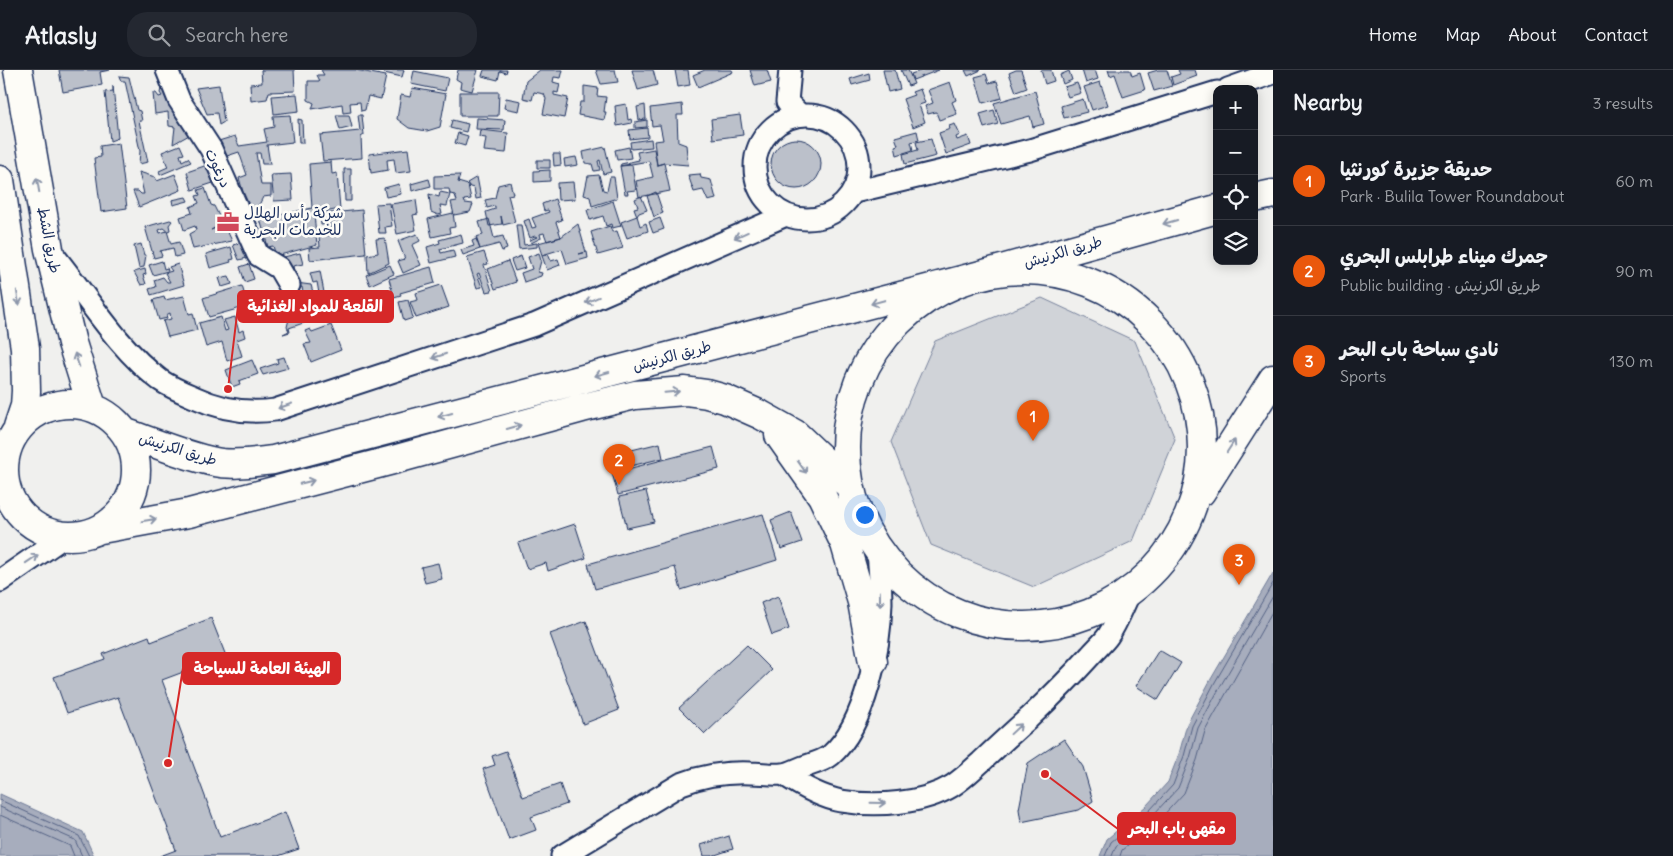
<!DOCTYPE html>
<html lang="en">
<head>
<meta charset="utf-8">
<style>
	:root { --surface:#171b24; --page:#242831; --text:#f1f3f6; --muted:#9ea1a6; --line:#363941; --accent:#ea580c }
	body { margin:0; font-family:Delius,"Playpen Sans Arabic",sans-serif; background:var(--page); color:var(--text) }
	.controls { position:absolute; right:15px; top:15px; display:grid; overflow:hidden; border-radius:10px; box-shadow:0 2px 12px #0003 }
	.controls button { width:45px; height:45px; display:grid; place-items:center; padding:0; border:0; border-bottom:1px solid var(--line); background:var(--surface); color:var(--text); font:25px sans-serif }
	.you { position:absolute; left:864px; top:444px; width:18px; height:18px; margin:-12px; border:4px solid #fff; border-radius:50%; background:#1a73e8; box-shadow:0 0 0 8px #1a73e833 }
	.badge { display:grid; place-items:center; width:32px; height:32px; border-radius:50%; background:var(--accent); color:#fff; font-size:16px; font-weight:700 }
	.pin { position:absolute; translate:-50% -41px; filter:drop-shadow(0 1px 2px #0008) }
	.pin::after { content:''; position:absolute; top:26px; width:18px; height:15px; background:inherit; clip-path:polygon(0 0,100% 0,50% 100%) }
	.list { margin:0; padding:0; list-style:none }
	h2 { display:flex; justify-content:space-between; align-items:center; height:65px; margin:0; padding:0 20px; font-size:21px }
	h2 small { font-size:16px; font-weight:400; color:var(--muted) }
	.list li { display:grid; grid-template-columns:32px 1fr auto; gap:15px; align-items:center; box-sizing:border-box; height:90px; padding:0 20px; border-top:1px solid var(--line) }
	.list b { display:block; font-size:19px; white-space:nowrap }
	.list p { margin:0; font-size:16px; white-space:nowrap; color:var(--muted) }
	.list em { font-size:16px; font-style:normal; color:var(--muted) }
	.icon { flex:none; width:28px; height:28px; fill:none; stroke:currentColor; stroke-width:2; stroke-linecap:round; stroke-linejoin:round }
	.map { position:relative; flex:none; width:1273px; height:786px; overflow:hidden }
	header { display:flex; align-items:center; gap:30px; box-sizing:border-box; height:70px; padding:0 25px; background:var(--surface); border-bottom:1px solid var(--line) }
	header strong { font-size:24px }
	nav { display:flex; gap:28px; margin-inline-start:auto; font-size:18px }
	.search { width:350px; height:45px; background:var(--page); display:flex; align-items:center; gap:12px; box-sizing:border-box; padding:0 18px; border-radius:20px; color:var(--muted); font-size:19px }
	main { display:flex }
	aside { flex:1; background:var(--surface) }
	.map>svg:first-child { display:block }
	.green { fill:#d0d3d8; stroke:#76819b }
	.water { fill:#a7adbd; stroke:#6f7b97 }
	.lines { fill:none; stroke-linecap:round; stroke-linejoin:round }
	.shore { stroke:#536184; stroke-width:1 }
	.building { fill:#bbc0ca; stroke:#1b2f5e }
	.minor-casing { stroke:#1b2f5e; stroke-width:25 }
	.trunk-casing { stroke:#1b2f5e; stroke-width:31 }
	.minor { stroke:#fdfcf7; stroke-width:21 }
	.trunk { stroke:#fdfcf7; stroke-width:28 }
	.oneway { stroke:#8c96aa }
	.labels { text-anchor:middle; stroke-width:5; stroke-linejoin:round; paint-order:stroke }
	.street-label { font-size:15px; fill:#1b2f5e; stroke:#fdfcf7 }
	.poi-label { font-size:15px; fill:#1b2f5e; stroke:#fdfcf7; text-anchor:start }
	.leader { fill:none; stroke:#d62828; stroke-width:2 }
	.callout-dot { fill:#d62828; stroke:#fdfcf7; stroke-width:2 }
	.callout { fill:#d62828; stroke:#d62828; stroke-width:2 }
	.callout-label { font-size:16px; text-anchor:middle; font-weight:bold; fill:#fff }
</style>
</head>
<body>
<header>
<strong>Atlasly</strong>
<div class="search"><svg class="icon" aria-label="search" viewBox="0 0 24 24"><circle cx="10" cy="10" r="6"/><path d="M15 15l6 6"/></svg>Search here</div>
<nav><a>Home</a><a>Map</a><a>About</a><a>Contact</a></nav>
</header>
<main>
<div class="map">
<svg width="1273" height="786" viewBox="0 0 1273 786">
	<rect width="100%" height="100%" fill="#f0f0ee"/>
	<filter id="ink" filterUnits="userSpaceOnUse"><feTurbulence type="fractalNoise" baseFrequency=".02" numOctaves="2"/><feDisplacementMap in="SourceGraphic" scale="10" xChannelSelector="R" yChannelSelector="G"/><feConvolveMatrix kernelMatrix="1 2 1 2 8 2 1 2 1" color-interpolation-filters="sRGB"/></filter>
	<g filter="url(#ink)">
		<path class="green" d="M1042 228 1135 271 1175 369 1133 471 1034 517 931 475 891 372 935 271Z"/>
		<path class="water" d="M1273 503V786H1100L1107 769 1146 736 1168 712 1179 684 1187 654 1211 609Z
			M0 724 83 762 94 786H0Z"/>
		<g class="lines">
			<path class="shore" d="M0 730 79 766 89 786
				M0 737 75 770 82 786
				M0 745 70 776 74 786
				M1105 786 1111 772 1150 740 1173 715 1184 686 1192 656 1215 612 1273 513
				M1112 786 1116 776 1154 744 1178 718 1190 688 1198 658 1221 615 1273 526
				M1120 786 1122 780 1159 750 1184 723 1197 690 1205 661 1273 540"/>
		</g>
		<path class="building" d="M59 0H110L100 2 102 15 63 22Z
			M261 0H294L295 21 269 22 267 29 251 31 250 14 262 13Z
			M321 0H355L386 6 381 29 368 26 365 40 361 41 360 32 350 33 351 42 343 43 342 34 312 39 314 33 308 30V11H320L317 5H324Z
			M384 0H404L402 7 384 3Z
			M458 0H478L472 21 460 18 461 12 456 9Z
			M484 0H507L506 3 500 1 498 10 482 6Z
			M540 0H563L561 8 554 7 553 12 560 14 558 23 554 22V25L568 28 564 48 543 44 546 29 544 24 534 22 532 30 523 28 526 11Z
			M596 0H615L618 12 601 14Z
			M632 0H653L657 15 638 20Z
			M675 0H688L690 15 678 17Z
			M705 0H732L733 2 698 17 693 5Z
			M750 0H767L771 12 755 16Z
			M883 0H895L900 19 888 22Z
			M901 0H908L914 14 908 16Z
			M923 0H939L913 10 911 4Z
			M965 0H981L968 6Z
			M1016 0H1021L1027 18 1016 22 1009 3Z
			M1041 0H1051L1054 11 1045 14Z
			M1082 0H1095L1098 9 1086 13Z
			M1108 0H1130L1132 6 1140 3 1145 20 1123 27 1115 4 1110 6Z
			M1158 0H1167L1172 16 1154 21 1148 3Z
			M1178 0H1195L1197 6 1173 15 1171 7 1180 4Z
			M414 1 448 8 445 21 411 14Z
			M1069 1 1072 10 1063 14 1060 5Z
			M869 3 870 10 852 15 850 9Z
			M986 4 989 13 997 11 1002 28 983 33 975 7Z
			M119 6 129 7 137 40 140 41 142 51H139L148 92 139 94 140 81 125 11H121Z
			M950 12 956 30 952 32 957 44 939 50 936 42 928 44 925 36 933 33 928 20Z
			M1100 12 1108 35 1092 40 1084 17Z
			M1077 13 1081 23 1068 27 1064 17Z
			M219 15 224 52 219 55 217 43 207 44 196 18Z
			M113 16 118 68 110 71 105 22 113 21Z
			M584 16 598 18 597 26 606 27 604 42H606L604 50 578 45 580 32H584Z
			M412 18 446 24 440 57 427 61 409 58 397 49 401 25 410 27Z
			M161 19 170 20 191 64 173 74 175 57 169 56 168 42 155 44 153 23H156L159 27 162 26 160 23Z
			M920 19 925 33 919 35 925 52 913 57 903 29 914 25 912 22Z
			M1035 21 1044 54 1033 57 1030 46 1001 54 994 33Z
			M460 22H499L498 46H460Z
			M297 24 299 41 274 44 272 26Z
			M506 28 521 31 519 41 504 38Z
			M1083 29 1087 42 1064 48 1061 36Z
			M626 34 628 50 631 49 632 53 617 56 615 36Z
			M682 34 683 45H677L678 72 686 75 688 95 664 93 657 95 654 71 663 70 660 55 652 56 650 38Z
			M645 35 646 49 639 50 637 37Z
			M994 40 998 54 984 58 980 44Z
			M290 45 293 72 267 75 270 94H262L260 83H256L261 115H271V126L263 127 259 135 248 139 239 108 247 105 239 82 218 89 212 73 235 66 239 76 267 72 264 59 274 57 273 46Z
			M336 45H349L352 57 340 60Z
			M358 45H362L364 65 361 67 362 88 323 91 320 65 360 61Z
			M740 45 743 65 713 69 711 49Z
			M477 48 505 50 504 60 476 59Z
			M298 49 302 50 303 73H299Z
			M452 50 468 54 466 62 450 58Z
			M647 50V57L635 58V52Z
			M955 54 960 65 956 67 957 70 968 66 971 75 946 84 939 63 950 59 949 56Z
			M647 58 648 67 630 69 629 60Z
			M480 60 508 63 506 83 484 81 486 68 479 67Z
			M917 61 919 70 911 72 913 80 897 85 895 76 898 75 895 67Z
			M458 63 468 66 465 76 455 73Z
			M651 69 652 77 631 79 630 72Z
			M931 69 936 86 905 94 903 84 918 80 916 72Z
			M771 94a25 25 0 1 1 50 0a25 25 0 1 1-50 0Z
			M119 73 127 138 101 142 94 88 101 87 100 76Z
			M180 75 184 84 180 85 182 91 188 88 191 92 160 105 159 101 168 97 162 82Z
			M605 77 611 102 603 104 600 90 598 91 600 100 594 101 592 94 585 93 583 82Z
			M629 77 631 88 617 90 615 80Z
			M408 79 411 101 396 103 394 89 387 90 388 100 371 103 369 84Z
			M654 79 657 95 664 93 670 121 639 127 636 111 653 107 649 91 620 96 621 94 639 90 637 82Z
			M553 84H560L561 95 554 96Z
			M576 87 578 95 565 97 564 89Z
			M537 90H550V98H537Z
			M331 92 332 104 337 103 340 139 314 144 317 175 276 186 273 176 268 177 260 149 312 138 309 94Z
			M213 93 219 111 192 120 187 102Z
			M632 95 636 120 627 121 628 124H625L620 96Z
			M344 99H351V131H345Z
			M550 100V111L534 112V101Z
			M139 102 155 107 157 111 175 104 181 120 139 137 133 121H138L141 124H144Z
			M291 104 293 130 274 131 271 105Z
			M700 104 701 108 711 110 716 129 708 131 703 120 694 122 688 105Z
			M460 105 458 112 468 115 471 129 464 130 465 133 473 134 470 142 454 145 451 132 457 131 455 125 450 124 449 119H434V106Z
			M599 105 603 120 607 121 610 107H614L617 128 592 136 590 127 584 125 588 106Z
			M477 107 481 128 476 129 474 118 470 117 467 113Z
			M429 109 431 116 412 121 411 114Z
			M510 112 513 124 508 125 515 152 503 155 501 146 502 154 489 156 486 142 495 139V136L487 138 485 130 495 128 498 115Z
			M573 112 575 129 558 130 557 113Z
			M399 114 401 124 386 127 384 118Z
			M205 118 211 135 214 136 223 154 211 160 224 154 232 171 193 179 189 164 196 160 195 156 184 160 180 147 192 143 190 137 199 133 196 126 200 125 198 120Z
			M440 122 450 124 447 136 440 135 442 144 438 145 431 142 429 124 439 127Z
			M656 122 663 143 654 147 647 126Z
			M641 126 647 140 639 143 637 146 634 138 638 137 635 129Z
			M186 127 188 131 173 135 172 130Z
			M555 129 562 150 556 152 561 167 547 171 544 163 540 164 541 168 531 173 530 170 537 167 535 166 530 168 524 151 529 149 532 158 536 157 532 148 549 142 548 140 544 141 542 134Z
			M416 130 418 144 413 145 416 160 397 164 391 134Z
			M613 131 621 156 612 158 611 154 606 156 603 146 590 150 587 140Z
			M389 133 392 156 385 157 386 163H379L376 134Z
			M362 140 366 184 310 190 309 178 320 177 319 166 331 165 330 154 321 155 320 144Z
			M453 143 455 157 449 158 450 163 432 167 428 149Z
			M637 146 640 156 646 153 648 161 627 168 621 152Z
			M660 148 664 159 653 163 649 152Z
			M489 149 494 168 503 166 507 179 502 181 499 174 480 179 476 167 483 165 479 152Z
			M170 150 172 151 169 155 170 160 168 161 164 158 159 160 160 163 167 161 171 174 179 172 183 185 175 187 173 178 160 181 162 186 154 188 145 157Z
			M578 154 586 182 579 184 587 182 588 188 567 194 562 179 542 185 538 173 561 167Z
			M516 155H521L524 175 537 173V177L519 179Z
			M610 156 612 162 617 161 623 178 598 185 591 162Z
			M417 164 420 171 412 175 421 195 403 203 398 191 405 189 398 171Z
			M461 164 463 173 440 179 441 183 453 180 455 187 431 193 427 177 440 173 439 170Z
			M385 168 389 193 368 203 367 185 378 183 376 169Z
			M476 169 480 179 463 185 461 180 474 176 472 171Z
			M242 172 247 188 239 190 233 175Z
			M141 174 144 185H146L144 197 139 198 134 176Z
			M231 177 234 189 230 190 231 192 210 198 206 184Z
			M484 182 488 194 484 195 492 221 486 222 479 203 477 204 482 217 477 218 467 187Z
			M300 183 303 194 293 196 296 213 311 215 314 226 304 228 302 217 291 219 284 187Z
			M539 183 541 191 538 202 542 203 541 206 524 212 521 203 532 199 528 187Z
			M548 184 551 191 558 189 560 195 547 200 542 186Z
			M521 186 525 198 515 201 511 190Z
			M162 191 164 199 167 198 168 201 153 205 149 195Z
			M508 191 516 212 495 219 488 199Z
			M178 194 184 215 151 225 149 219 156 217 154 210 163 207 167 212H170L165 203 172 201 169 197Z
			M249 194 254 209 245 212 240 197Z
			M390 195 394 204 370 215 366 205Z
			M431 197 435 213 400 223 401 225 394 227 389 209Z
			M145 199 146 204 143 205 146 214 141 215 134 202Z
			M320 201 325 228 320 229 317 212 313 213 310 203Z
			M278 205 289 234 298 231 302 243 304 240 309 251 289 258 290 262 283 264 289 261 287 257 289 249 274 206Z
			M229 206 232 214 222 217 219 208Z
			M441 215 449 237 416 248 410 232 418 230 416 223Z
			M242 216 248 236 209 247 203 228Z
			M184 226 189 244 193 243 197 260 168 267 163 251 171 249 170 243 166 245 167 248 159 250 153 230 164 227 165 230Z
			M408 230 413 248 404 251 399 232Z
			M221 247 225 261 228 260 224 250 235 247 239 262 243 260 245 267 237 270 242 286 227 291 222 272 206 277 199 253Z
			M331 255 341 280 311 292 304 274 311 273 305 261 310 259 312 262Z
			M284 287 288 298 263 305 260 299 278 293 277 289Z
			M252 290 258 304 239 311 240 314 232 317 226 300Z
			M660 373 663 388 610 401 607 386Z
			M713 377 719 399 618 425 612 403Z
			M646 421 654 452 627 458 619 427Z
			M791 442 802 472 781 479 771 450Z
			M763 444 777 490 681 520 675 497 595 519 588 494Z
			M575 454 586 488 548 501 546 493 527 499 518 473Z
			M438 493 442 509 425 513 421 497Z
			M778 526 789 559 772 565 761 533Z
			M211 548 226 586 162 610 220 767 285 742 299 779 278 786H160L176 780 118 627 67 643 54 607 105 589 103 584 149 566 151 572Z
			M586 551 619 640 583 654 550 564Z
			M747 575 772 600 705 664 679 638Z
			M1159 580 1181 593 1158 630 1136 616Z
			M1064 669 1083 697 1093 731 1079 740 1021 752 1019 739 1028 693Z
			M506 681 523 727 560 714 567 734 531 747 536 760 509 770 483 699 495 695 492 686Z
			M729 766 733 779 712 786H704L701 775Z"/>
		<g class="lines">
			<defs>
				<path id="minor" d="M167 0 179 30 211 79 258 185 279 198 289 215
					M790 0 787 32 800 45
					M1228 19 1273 3
					M755 97a52 52 0 1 1 104 0a52 52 0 1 1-104 0Z
					M854 122 1030 80 1217 22
					M51 182C85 223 117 278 160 310 170 317 182 322 194 327 220 339 247 344 275 340L534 255 786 145
					M0 391 7 378
					M0 511 65 466
					M783 704C801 716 820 727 841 731 876 737 922 734 952 716 963 709 972 700 981 692 997 677 1013 662 1029 648 1050 628 1071 607 1090 586 1096 579 1103 573 1108 566 1117 553 1123 536 1130 522
					M562 786 681 714C704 705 727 702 751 703 761 703 772 705 782 704 789 704 797 699 803 697 812 694 824 691 831 685 866 654 880 578 881 533 881 515 879 497 878 480"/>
				<path id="trunk" d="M18 0 49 179 72 273 92 337
					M0 110 25 278 26 321 25 336 18 357
					M1254 128 1273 124
					M846 378a178 178 0 1 1 356 0a178 178 0 1 1-356 0Z
					M4 400a66 66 0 1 1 132 0a66 66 0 1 1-132 0Z
					M126 363C155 373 185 386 215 392 233 396 255 392 273 390L977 206 1217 139
					M779 365 822 426 845 474 862 532 873 592
					M1201 422 1273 309
					M101 459 189 443 393 390 582 338 635 325 685 321 707 324 725 329 761 345 795 364 850 416"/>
			</defs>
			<use href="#minor" class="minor-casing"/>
			<use href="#trunk" class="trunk-casing"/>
			<use href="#minor" class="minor"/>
			<use href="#trunk" class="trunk"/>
		</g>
		<defs><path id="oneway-shaft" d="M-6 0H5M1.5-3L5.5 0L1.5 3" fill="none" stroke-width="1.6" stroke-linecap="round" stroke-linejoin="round" transform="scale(1.25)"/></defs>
		<g class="oneway">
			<use href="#oneway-shaft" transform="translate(38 115) rotate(-100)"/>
			<use href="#oneway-shaft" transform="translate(1170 152) rotate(164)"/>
			<use href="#oneway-shaft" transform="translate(741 165) rotate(156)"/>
			<use href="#oneway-shaft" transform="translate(18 228) rotate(81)"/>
			<use href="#oneway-shaft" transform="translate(592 230) rotate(156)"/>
			<use href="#oneway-shaft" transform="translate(878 232) rotate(165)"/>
			<use href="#oneway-shaft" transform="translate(439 286) rotate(162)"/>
			<use href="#oneway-shaft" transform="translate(77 290) rotate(-108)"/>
			<use href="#oneway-shaft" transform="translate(602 304) rotate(165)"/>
			<use href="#oneway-shaft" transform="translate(672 322) rotate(-5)"/>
			<use href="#oneway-shaft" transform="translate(285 336) rotate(161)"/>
			<use href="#oneway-shaft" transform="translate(445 345) rotate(165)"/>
			<use href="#oneway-shaft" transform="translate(514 357) rotate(-16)"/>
			<use href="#oneway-shaft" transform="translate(1231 376) rotate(-57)"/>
			<use href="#oneway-shaft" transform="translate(802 397) rotate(55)"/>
			<use href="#oneway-shaft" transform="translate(307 412) rotate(-13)"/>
			<use href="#oneway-shaft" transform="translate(149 450) rotate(-10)"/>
			<use href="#oneway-shaft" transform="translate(32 489) rotate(-34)"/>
			<use href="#oneway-shaft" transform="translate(880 529) rotate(89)"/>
			<use href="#oneway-shaft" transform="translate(1016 659) rotate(-43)"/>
			<use href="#oneway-shaft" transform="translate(878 733) rotate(1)"/>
		</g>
	</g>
	<defs>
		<symbol id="office-bare" viewBox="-9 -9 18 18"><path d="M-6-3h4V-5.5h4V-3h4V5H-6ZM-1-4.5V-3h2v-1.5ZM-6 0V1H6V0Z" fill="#d1495b" stroke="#fdfcf7" stroke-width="2.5" paint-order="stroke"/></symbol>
	</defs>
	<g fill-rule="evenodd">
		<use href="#office-bare" x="212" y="136" width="32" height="32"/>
	</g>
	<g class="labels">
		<g class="street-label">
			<text transform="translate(218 98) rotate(65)" y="5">درغوت</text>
			<text transform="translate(49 170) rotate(79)" y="5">طريق الشط</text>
			<text transform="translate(1063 182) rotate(-16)" y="5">طريق الكرنيش</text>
			<text transform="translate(672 286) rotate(-15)" y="5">طريق الكرنيش</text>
			<text transform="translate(178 379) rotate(17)" y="5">طريق الكرنيش</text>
		</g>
		<g class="poi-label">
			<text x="244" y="148">شركة رأس الهلال<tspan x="244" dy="17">للخدمات البحرية</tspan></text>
		</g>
	</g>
	<path class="leader" d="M228 319L238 236M168 693L183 598M1045 704L1118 759"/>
	<g class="callout-dot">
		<circle cx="228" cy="319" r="5"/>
		<circle cx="168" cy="693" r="5"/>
		<circle cx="1045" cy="704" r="5"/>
	</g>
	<g class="callout">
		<rect x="238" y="221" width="155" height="31" rx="5"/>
		<rect x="183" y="583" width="157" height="31" rx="5"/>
		<rect x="1118" y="743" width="117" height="31" rx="5"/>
	</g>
	<g class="callout-label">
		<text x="315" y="242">القلعة للمواد الغذائية</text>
		<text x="262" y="604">الهيئة العامة للسياحة</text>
		<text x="1177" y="764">مقهى باب البحر</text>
	</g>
</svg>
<div class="controls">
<button>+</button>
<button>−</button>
<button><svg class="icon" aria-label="locate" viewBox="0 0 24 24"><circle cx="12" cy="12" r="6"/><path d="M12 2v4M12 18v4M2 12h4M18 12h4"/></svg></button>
<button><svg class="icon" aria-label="layers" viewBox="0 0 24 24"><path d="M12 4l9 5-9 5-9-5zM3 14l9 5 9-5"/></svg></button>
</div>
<div class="you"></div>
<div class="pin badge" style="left:1033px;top:371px">1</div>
<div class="pin badge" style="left:619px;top:415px">2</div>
<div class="pin badge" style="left:1239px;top:515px">3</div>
</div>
<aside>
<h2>Nearby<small>3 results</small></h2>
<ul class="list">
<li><span class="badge">1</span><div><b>حديقة جزيرة كورنثيا</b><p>Park · Bulila Tower Roundabout</p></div><em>60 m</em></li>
<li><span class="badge">2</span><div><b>جمرك ميناء طرابلس البحري</b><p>Public building · طريق الكرنيش</p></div><em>90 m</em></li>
<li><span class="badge">3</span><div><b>نادي سباحة باب البحر</b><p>Sports</p></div><em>130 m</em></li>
</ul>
</aside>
</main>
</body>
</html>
